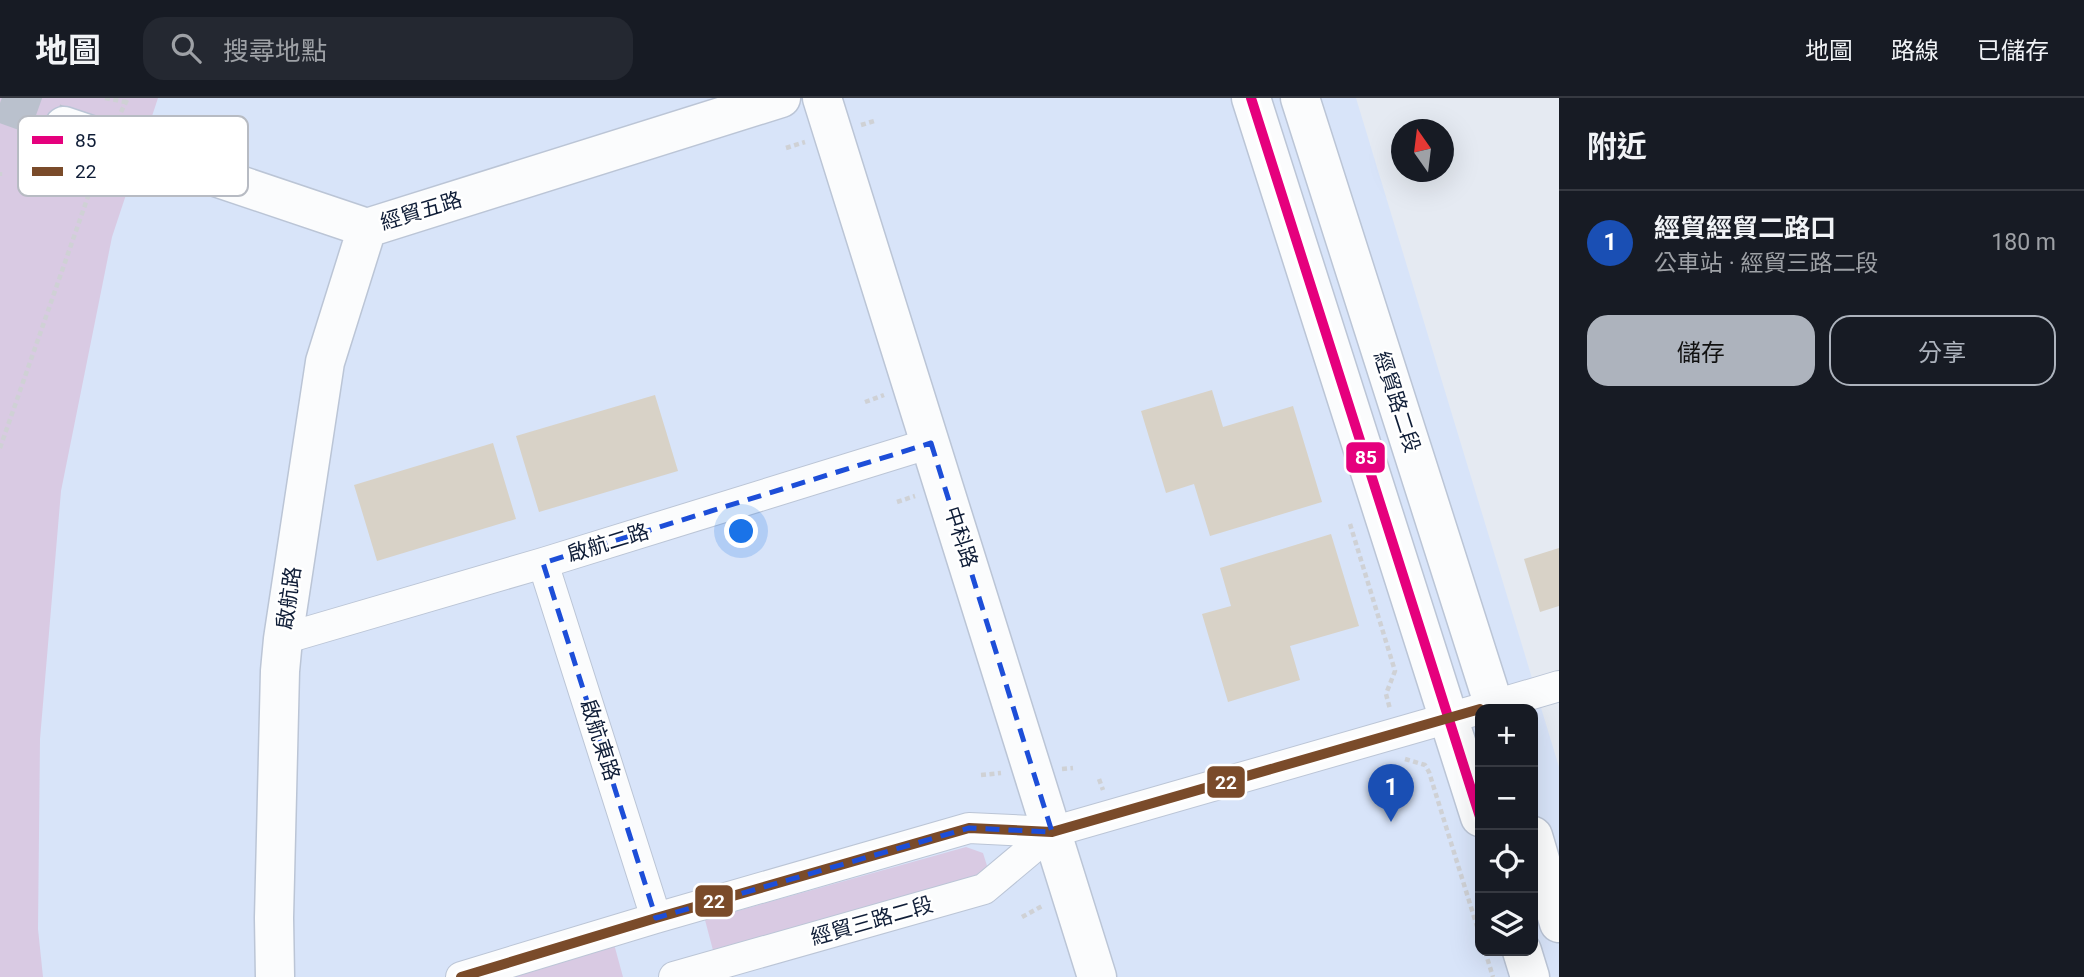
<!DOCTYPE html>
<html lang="zh-TW">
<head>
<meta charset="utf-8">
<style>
	:root { --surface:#171b24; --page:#242831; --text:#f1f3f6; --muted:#9ea1a6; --line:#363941; --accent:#adb3bd }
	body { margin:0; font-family:Roboto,"Noto Sans TC",sans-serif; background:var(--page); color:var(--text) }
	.controls { position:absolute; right:21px; bottom:21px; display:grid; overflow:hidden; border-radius:14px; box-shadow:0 7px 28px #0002 }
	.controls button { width:63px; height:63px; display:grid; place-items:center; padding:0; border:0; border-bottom:2px solid var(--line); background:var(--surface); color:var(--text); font:35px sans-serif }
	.compass { position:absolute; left:1391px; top:21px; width:63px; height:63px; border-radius:50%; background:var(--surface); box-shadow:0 7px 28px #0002; rotate:346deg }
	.you { position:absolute; left:742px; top:434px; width:24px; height:24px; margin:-18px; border:5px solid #fff; border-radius:50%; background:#1a73e8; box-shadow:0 0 0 10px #1a73e833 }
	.badge { display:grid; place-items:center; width:46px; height:46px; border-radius:50%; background:var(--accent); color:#fff; font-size:23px; font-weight:700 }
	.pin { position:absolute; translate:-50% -58px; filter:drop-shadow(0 2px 4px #0008) }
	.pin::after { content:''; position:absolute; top:37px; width:24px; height:21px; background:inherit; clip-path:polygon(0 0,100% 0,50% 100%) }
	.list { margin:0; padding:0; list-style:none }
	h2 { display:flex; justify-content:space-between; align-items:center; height:91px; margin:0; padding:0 28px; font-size:30px }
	h2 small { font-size:23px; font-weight:400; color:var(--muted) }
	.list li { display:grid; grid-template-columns:46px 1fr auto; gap:21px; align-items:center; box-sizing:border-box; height:105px; padding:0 28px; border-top:2px solid var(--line) }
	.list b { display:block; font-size:26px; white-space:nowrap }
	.list p { margin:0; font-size:23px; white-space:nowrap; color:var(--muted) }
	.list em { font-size:23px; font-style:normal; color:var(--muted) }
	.actions { display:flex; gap:14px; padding:21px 28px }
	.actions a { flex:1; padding:16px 0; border:2px solid var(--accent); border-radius:21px; text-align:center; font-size:24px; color:var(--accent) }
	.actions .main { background:var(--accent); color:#111 }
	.icon { flex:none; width:38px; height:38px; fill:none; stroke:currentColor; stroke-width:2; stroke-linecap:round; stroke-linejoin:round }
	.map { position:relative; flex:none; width:1559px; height:879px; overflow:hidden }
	header { display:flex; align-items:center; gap:42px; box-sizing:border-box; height:98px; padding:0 35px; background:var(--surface); border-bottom:2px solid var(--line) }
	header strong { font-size:33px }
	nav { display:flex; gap:38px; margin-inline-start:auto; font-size:24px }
	.search { width:490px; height:63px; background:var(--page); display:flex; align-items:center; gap:18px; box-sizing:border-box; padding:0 24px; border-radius:21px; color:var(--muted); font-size:26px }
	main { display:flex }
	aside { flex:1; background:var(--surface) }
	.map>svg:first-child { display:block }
	.built { fill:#d8e4f9; fill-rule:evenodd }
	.green { fill:#d9cae3 }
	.building { fill:#d8d2c7 }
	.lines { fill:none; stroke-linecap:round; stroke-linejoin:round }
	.secondary-tunnel { stroke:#bac1cd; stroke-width:38; stroke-dasharray:38 19; stroke-linecap:butt }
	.street-casing { stroke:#bbc5d6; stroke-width:32 }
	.secondary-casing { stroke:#bbc5d6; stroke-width:41 }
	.path { stroke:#cfd1d5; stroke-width:4.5; stroke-dasharray:5 3.5; stroke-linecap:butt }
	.street { stroke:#fbfcfd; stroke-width:30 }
	.secondary { stroke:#fbfcfd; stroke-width:38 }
	.bus-1-casing { stroke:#fff; stroke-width:16 }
	.bus-2-casing { stroke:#fff; stroke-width:16 }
	.bus-1 { stroke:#e5007d; stroke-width:10 }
	.bus-2 { stroke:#7a4b2a; stroke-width:10 }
	.marked { fill:none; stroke:#1d4ed8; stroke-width:5; stroke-dasharray:14 9; stroke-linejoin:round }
	.labels { text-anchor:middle; stroke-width:5; stroke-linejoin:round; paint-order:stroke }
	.street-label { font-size:21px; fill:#0f1d37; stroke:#fff }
	.key { fill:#fff; stroke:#b7bbc3; stroke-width:2 }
	.key-label { font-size:19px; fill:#0f1d37 }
	.line-badge { stroke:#fff; stroke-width:2.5 }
	.badge-label { font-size:19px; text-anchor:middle; font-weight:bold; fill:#fff }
</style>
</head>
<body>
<header>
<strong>地圖</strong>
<div class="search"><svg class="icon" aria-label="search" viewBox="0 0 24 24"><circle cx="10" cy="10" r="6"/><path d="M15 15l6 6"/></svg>搜尋地點</div>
<nav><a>地圖</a><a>路線</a><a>已儲存</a></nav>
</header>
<main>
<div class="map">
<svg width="1559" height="879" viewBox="0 0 1559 879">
	<rect width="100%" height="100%" fill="#e5eaf2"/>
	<path class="built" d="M0 0H1356L1559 669V879H0ZM1480 611H1533V853H1480Z"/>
	<path class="green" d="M0 0H158L112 139 61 393 40 641 38 831 43 879H0Z
		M966 749 983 755 988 771 980 779 714 856 705 822Z
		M614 846 623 879H501Z"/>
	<path class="building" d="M1212 292 1223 329 1293 308 1322 404 1210 438 1194 386 1166 395 1141 313Z
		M655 297 678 373 539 414 516 338Z
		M493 345 516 421 377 463 354 387Z
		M1331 436 1359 528 1290 548 1300 582 1228 604 1202 516 1231 508 1220 470Z
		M1559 450V508L1540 514 1524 461Z"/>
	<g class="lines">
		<path class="secondary-tunnel" d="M0 5 64 28"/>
		<defs>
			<path id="street" d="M543 465 656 820
				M283 541 543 465 931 345
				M1481 611 1559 588
				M461 879 656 820 969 730 1052 734 1480 611
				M674 879 984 791 1052 734"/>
			<path id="secondary" d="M822 0 1097 879
				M1251 0 1480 719
				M1300 0 1495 611
				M64 28 367 130 781 0
				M1533 738 1559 825
				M1522 853 1530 879
				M275 879 274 820 280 573 283 541 325 264 367 130"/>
		</defs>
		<use href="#street" class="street-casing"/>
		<use href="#secondary" class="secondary-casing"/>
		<path class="path" d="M105 0 125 4
			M121 14 128 0
			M861 27 874 23
			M786 50 805 44
			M0 74V78
			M865 304 884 297
			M0 350 98 70
			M897 404 915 398
			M1350 426 1395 573 1386 596 1390 611
			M1405 661 1425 667 1429 674 1480 838
			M1062 671 1073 670
			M981 677 1001 675
			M1099 681 1103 692
			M1022 819 1044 807
			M1485 853 1493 879"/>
		<use href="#street" class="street"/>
		<use href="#secondary" class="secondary"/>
		<defs>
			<path id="bus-1" d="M1251 0 1480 719"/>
			<path id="bus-2" d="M461 879 656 820 969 730 1052 734 1480 611"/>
		</defs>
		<use href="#bus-1" class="bus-1-casing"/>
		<use href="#bus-2" class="bus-2-casing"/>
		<use href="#bus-1" class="bus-1"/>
		<use href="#bus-2" class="bus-2"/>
	</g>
	<path class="marked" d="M931 345 1052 734 969 730 656 820 543 465Z"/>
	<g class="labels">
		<g class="street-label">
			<text transform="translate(421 113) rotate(-17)" y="7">經貿五路</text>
			<text transform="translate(1397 304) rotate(72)" y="7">經貿路二段</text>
			<text transform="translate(961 439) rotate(72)" y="7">中科路</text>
			<text transform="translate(608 445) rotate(-17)" y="7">啟航二路</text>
			<text transform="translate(289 500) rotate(-82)" y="7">啟航路</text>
			<text transform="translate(600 642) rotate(72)" y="7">啟航東路</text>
			<text transform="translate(872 823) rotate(-16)" y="7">經貿三路二段</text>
		</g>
	</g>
	<rect x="18" y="18" width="230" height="80" rx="10" class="key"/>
	<rect x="32" y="38" width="31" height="8" fill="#e5007d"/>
	<rect x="32" y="69" width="31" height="9" fill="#7a4b2a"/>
	<g class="key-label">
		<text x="75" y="49">85</text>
		<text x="75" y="80">22</text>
	</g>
	<g class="line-badge">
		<rect x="1345" y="343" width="41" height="33" rx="7" fill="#e5007d"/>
		<rect x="1206" y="667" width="40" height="34" rx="7" fill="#7a4b2a"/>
		<rect x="694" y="786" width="40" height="34" rx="7" fill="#7a4b2a"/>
	</g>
	<g class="badge-label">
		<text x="1366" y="366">85</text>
		<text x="1226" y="691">22</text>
		<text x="714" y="810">22</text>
	</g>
</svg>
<div class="controls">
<button>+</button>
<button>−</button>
<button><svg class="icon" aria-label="locate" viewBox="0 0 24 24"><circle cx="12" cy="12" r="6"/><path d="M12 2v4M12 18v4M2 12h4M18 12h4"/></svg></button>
<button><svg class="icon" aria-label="layers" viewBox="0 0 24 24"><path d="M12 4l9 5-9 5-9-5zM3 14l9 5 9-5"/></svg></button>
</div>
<svg class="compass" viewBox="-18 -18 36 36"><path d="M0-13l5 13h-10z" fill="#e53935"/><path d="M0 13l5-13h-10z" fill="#9ea1a6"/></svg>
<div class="you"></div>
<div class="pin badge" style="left:1391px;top:724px;background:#1a4fb4">1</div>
</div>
<aside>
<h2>附近<small></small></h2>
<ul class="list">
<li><span class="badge" style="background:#1a4fb4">1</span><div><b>經貿經貿二路口</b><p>公車站 · 經貿三路二段</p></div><em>180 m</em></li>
</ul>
<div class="actions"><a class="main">儲存</a><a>分享</a></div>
</aside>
</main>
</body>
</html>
